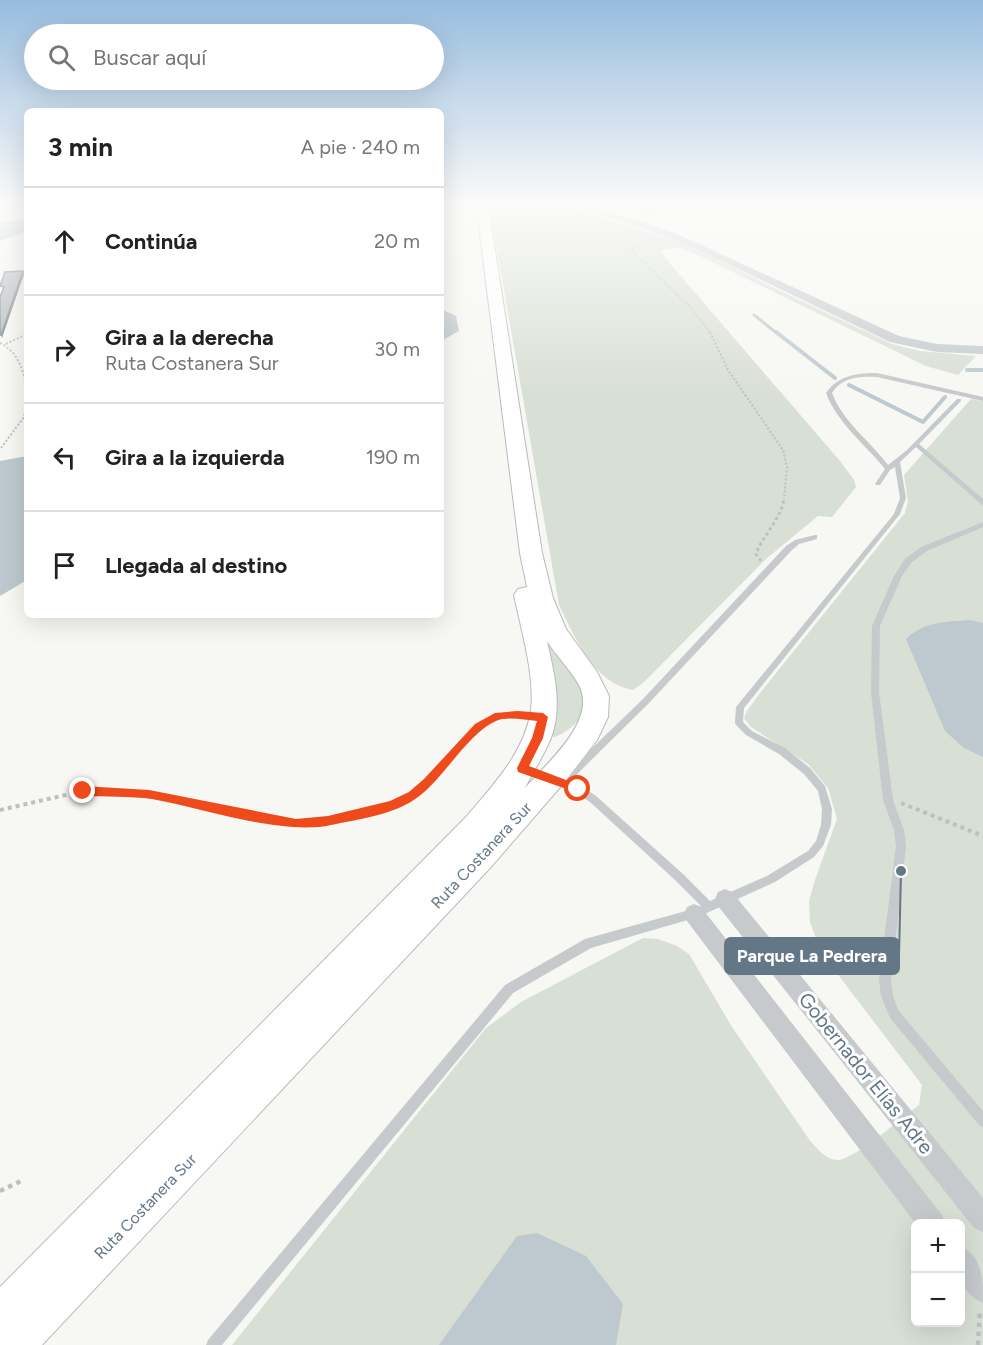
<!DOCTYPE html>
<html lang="es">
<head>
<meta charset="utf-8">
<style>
	:root { --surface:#fff; --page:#f2f2f2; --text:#222; --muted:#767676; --line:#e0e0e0 }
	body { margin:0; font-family:Figtree,sans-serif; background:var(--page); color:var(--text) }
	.controls { position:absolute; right:18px; bottom:18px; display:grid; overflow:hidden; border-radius:9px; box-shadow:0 6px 24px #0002 }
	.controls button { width:54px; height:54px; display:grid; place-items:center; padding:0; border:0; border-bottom:2px solid var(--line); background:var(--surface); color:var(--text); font:30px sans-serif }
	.stop { position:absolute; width:18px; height:18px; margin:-14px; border:4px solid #ef4a1b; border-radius:50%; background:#fff }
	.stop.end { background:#ef4a1b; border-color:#fff; box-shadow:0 2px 6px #0008 }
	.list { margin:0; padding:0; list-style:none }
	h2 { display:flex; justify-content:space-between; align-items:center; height:78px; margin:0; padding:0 24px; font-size:26px }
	h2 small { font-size:20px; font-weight:400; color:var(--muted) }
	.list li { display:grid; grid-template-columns:39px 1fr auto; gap:18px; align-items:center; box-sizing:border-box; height:108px; padding:0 24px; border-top:2px solid var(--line) }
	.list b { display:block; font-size:22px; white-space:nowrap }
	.list p { margin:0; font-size:20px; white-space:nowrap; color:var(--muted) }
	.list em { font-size:20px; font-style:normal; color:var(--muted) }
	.icon { flex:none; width:33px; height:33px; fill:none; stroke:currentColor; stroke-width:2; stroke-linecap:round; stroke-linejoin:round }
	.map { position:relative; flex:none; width:983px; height:1345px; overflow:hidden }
	.search { position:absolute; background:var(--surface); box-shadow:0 6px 24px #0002; left:24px; top:24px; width:420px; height:66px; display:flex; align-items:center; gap:15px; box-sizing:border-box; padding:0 21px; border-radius:33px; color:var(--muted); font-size:22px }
	.panel { position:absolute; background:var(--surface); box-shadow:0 6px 24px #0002; left:24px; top:108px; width:420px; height:510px; border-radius:9px }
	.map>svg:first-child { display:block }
	.built { fill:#e7e8e6 }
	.green { fill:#d8dfd4; fill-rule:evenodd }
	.water { fill:#bdc9ce }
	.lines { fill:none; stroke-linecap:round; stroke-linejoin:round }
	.stream-far1 { stroke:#bdc9ce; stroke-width:3 }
	.stream { stroke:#bdc9ce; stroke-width:4 }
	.primary-casing { stroke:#b7bbbf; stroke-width:2 }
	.path-far4 { stroke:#bdc0c2; stroke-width:1.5; stroke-dasharray:1.5 1.5; stroke-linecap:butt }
	.path-far3 { stroke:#bdc0c2; stroke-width:2; stroke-dasharray:2 2; stroke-linecap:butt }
	.path-far2 { stroke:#bdc0c2; stroke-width:3; stroke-dasharray:3 3; stroke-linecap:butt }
	.path-far1 { stroke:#bdc0c2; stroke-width:4; stroke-dasharray:4 4; stroke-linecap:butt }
	.path { stroke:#bdc0c2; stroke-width:4.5; stroke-dasharray:4.5 4.5; stroke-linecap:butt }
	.service { fill:#c6cacd; fill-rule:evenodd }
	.minor { fill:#c6cacd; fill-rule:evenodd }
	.tertiary { fill:#c6cacd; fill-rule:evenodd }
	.primary { fill:#fff; fill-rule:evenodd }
	.shaded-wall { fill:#797f83 }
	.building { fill:#adb5bb; stroke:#797f83; stroke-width:1.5 }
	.route { fill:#ef4a1b }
	.labels { text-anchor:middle; stroke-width:6; stroke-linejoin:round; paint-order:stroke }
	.street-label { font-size:16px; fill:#647786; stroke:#fff }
	.near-street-label { font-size:20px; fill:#647786; stroke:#fff }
	.leader { fill:none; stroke:#647786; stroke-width:2 }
	.callout-dot { fill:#647786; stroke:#fff; stroke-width:2 }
	.callout { fill:#647786; stroke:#647786; stroke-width:2 }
	.callout-label { font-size:18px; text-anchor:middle; font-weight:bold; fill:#fff }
</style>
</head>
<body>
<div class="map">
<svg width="983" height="1345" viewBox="0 0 983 1345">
	<rect width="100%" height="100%" fill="#f7f7f3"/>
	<path class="built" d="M615 204H676L651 217 640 216Z"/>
	<path class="green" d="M472 204H476L481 210 535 587 549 628 588 686 592 701C582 719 573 729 555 737L545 734 555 709 548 642 531 581 479 212Z
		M489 204H557L678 241 701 250 768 285 892 344 920 351 976 356 958 375 926 366 698 255 680 248 661 250 666 259 840 461 854 480 856 487 832 517 818 516 767 558 643 683 633 690C593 683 575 637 559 605Z
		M971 399 983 401V1345H232L486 1028 521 1002 643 938 658 939 677 946 689 954 732 1027 811 1142C819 1150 825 1159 837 1160 853 1161 904 1116 919 1105L922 1085 836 972 818 944 810 922 809 901 815 880 837 819 828 788 808 764 751 727 744 718 747 711 760 693 905 513 908 501 904 475ZM916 1224H960V1322H916Z"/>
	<path class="water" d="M27 218V231L0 241V223Z
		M441 309 456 316 459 331 441 341Z
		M27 456V580L0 596V461Z
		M970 620 983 623V757L964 748 945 731 906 639C925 621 945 622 970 620Z
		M537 1233 586 1256 623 1304 616 1345H439L517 1236Z"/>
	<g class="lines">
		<path class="stream-far1" d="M754 315 778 334"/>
		<path class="stream" d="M776 332 835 378
			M967 370H983
			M849 385 923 422 945 397"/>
		<defs>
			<path id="primary" d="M472 204H484L490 218 542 553 553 598 566 629 597 672 609 696 608 717 597 740 562 785 490 868 42 1345H0V1287L467 816C493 785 525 752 531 710 535 675 521 629 514 595L518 589 527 587 520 553 478 218ZM547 641C557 657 572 671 580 687 596 722 546 764 525 788 533 772 544 755 551 738 563 705 554 674 547 641Z"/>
		</defs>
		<use href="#primary" class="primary-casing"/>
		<path class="path-far4" d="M649 239 635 246 632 251 692 309 711 334"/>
		<path class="path-far3" d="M710 332 728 370 783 450 787 467 784 499
			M0 343C19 352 25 374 27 393
			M6 344 27 334
			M1 448 24 417 27 399"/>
		<path class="path-far2" d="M761 561 756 554C763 535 782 518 784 498"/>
		<path class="path-far1" d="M901 803 983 836
			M0 810 83 791 149 794 296 824 328 821 392 805 413 795 428 783 478 727 495 717 523 716"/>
		<path class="path" d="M0 1191 23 1180
			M978 1345 980 1310"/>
		<path class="service" d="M871 373H877L983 397V401L877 377C860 376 842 377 832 393 843 422 870 441 888 465L907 450 957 399H961V401L919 444 983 499V505L981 504 916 447 900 462 906 498 900 514 744 708 743 722 752 731 785 748 810 768 825 786 832 809 831 825 823 846 814 857 775 882 698 917 591 948 513 993 222 1345H206L208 1340 505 985 585 939 693 909 701 906 675 880 590 802 575 792 556 785 554 782 556 779H560L642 700 786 546 795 540 815 535H817V539L799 544 792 550 648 704 569 782 581 786 596 796 683 874 710 901 767 876 808 851 816 841 821 825 822 809 818 791 804 774 779 754 746 735 736 725 735 723 736 707 894 514 900 498 895 467 890 470 880 485H876L875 484 885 469C865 444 838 424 826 393 837 377 852 374 871 373Z
			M983 522V527L927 551 911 563 902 576 880 626 879 692 893 800 904 830 906 846 891 980 893 996 898 1010 983 1111V1127L979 1125 890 1018 881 996 879 980 896 846 894 830 883 800 871 692 872 626 894 576 905 559 921 547Z"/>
		<path class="minor" d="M725 889 732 892 983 1198V1232L974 1228 718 906 715 899 718 892Z
			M694 904 701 907 942 1215 946 1224H916L687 921 684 914 687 907Z
			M960 1246C983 1256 983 1279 983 1303 957 1292 960 1270 960 1246Z"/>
		<path class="tertiary" d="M566 204H583L673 232 899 336 937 344 983 346V354L937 352 890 342 697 249 665 236Z"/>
		<use href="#primary" class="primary"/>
	</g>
	<path class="shaded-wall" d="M23 271 24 274 2 338 1 335Z"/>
	<path class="building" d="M23 271 1 335H0V297L4 287 0 286 5 272Z"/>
	<linearGradient id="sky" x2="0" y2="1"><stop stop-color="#97bcde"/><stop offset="0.52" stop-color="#fbfbfa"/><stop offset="1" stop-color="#fbfbfa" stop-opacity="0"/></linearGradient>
	<rect width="983" height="393" fill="url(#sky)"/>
	<path class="route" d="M518 711 543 713 548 717 543 738 529 766 582 786V792L578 793 518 772 517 768 532 738 537 721C525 720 507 716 496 721 469 732 444 778 418 797 394 815 359 819 331 825 283 836 202 808 152 799 130 796 106 797 83 796L78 791 83 786 149 790 296 819 328 816 390 801 409 792 424 779 475 724 495 713Z"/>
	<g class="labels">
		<g class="street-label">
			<text transform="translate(481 855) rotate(-47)" y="6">Ruta Costanera Sur</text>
			<text transform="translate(145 1206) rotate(-46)" y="6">Ruta Costanera Sur</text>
		</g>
		<g class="near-street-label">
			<text transform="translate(866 1073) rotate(51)" y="7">Gobernador Elías Adre</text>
		</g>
	</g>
	<path class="leader" d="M901 871L899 956"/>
	<circle class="callout-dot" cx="901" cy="871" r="6"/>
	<rect class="callout" x="725" y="938" width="174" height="36" rx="6"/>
	<g class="callout-label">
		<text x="812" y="962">Parque La Pedrera</text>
	</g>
</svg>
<div class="controls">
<button>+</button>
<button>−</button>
</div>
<div class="stop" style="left:578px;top:789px"></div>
<div class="stop end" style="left:83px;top:791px"></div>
<div class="search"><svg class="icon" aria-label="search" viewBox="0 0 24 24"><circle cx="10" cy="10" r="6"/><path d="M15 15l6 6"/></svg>Buscar aquí</div>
<section class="panel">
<h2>3 min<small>A pie · 240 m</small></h2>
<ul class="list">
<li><svg class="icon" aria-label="ahead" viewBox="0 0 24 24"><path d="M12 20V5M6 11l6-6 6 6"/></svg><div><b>Continúa</b></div><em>20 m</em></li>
<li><svg class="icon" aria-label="right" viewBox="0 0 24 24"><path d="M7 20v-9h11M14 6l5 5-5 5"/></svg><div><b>Gira a la derecha</b><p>Ruta Costanera Sur</p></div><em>30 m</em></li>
<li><svg class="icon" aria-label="left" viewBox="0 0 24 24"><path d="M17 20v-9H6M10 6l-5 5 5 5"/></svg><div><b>Gira a la izquierda</b></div><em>190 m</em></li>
<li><svg class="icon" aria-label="arrive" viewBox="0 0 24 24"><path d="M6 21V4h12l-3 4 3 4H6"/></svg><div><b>Llegada al destino</b></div></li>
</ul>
</section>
</div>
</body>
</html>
